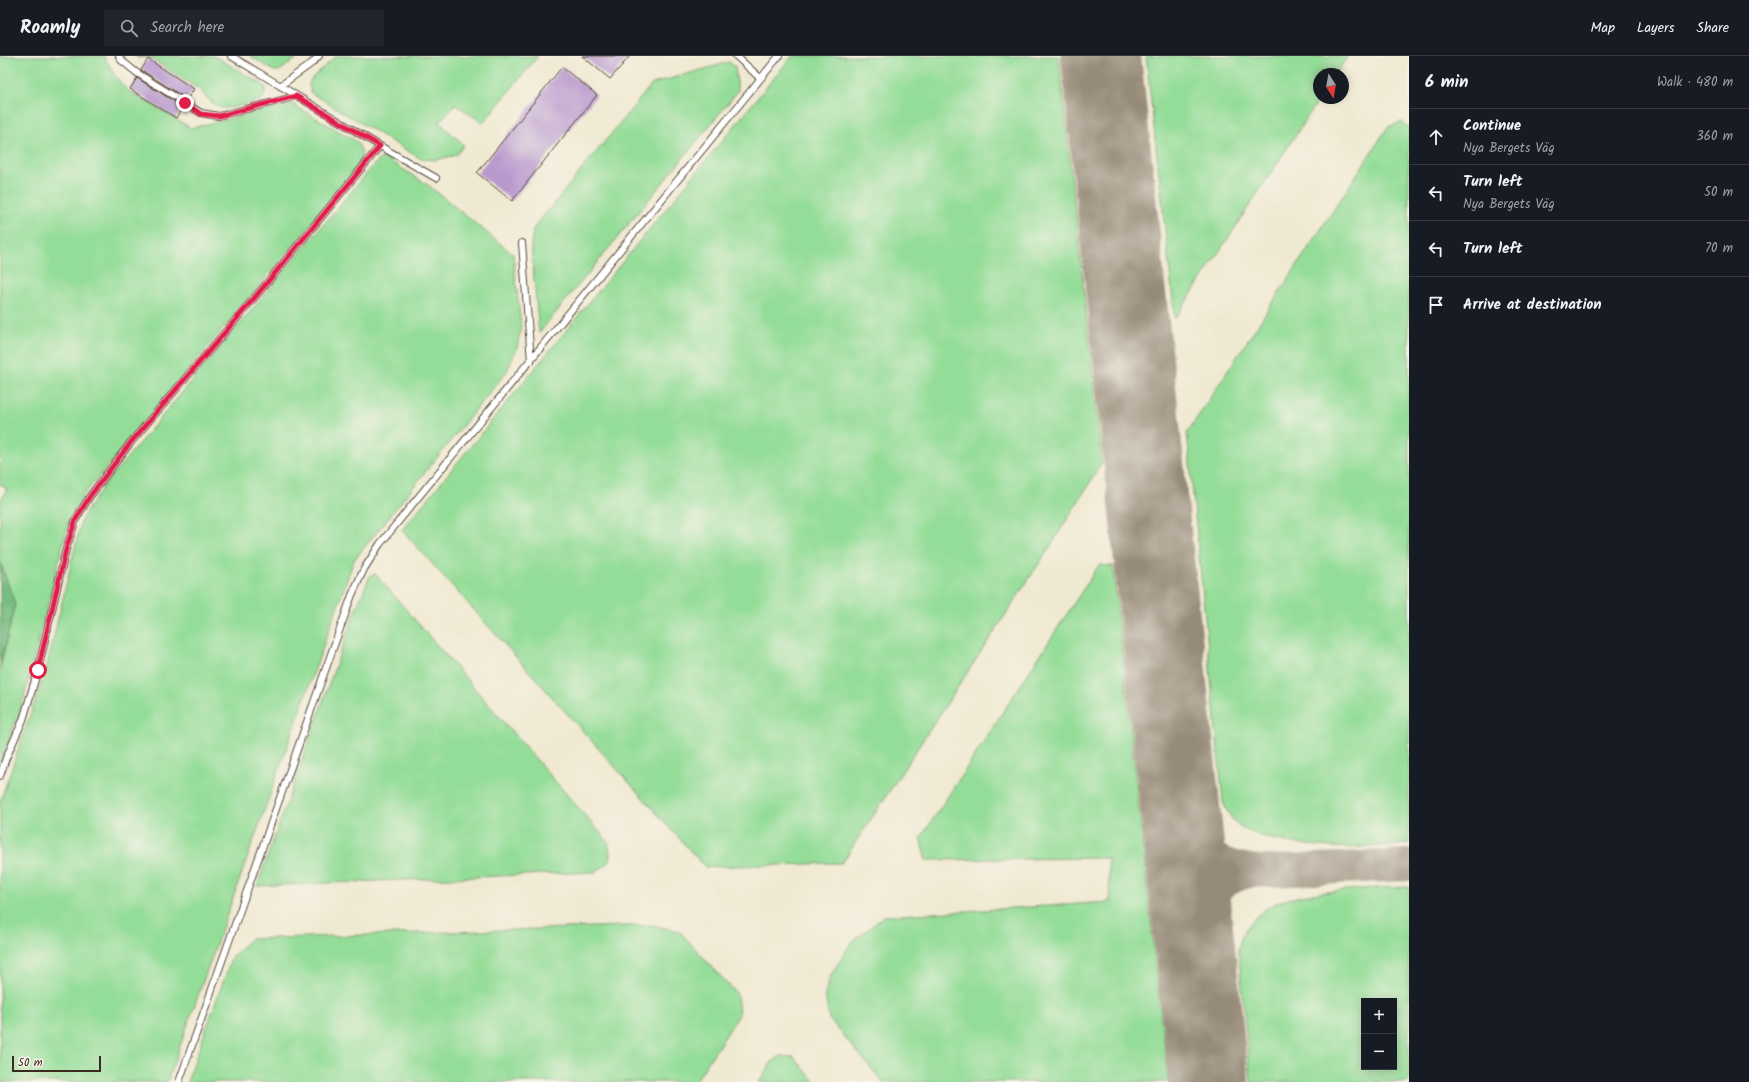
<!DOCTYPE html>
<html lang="en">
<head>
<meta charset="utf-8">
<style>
	:root { --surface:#171b24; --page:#20242c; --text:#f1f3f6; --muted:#9ea1a6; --line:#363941 }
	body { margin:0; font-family:Kalam,sans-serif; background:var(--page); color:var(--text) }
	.controls { position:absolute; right:12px; bottom:12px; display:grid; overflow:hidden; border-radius:0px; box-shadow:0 2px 10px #0003 }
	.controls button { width:36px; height:36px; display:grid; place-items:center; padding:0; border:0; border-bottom:1px solid var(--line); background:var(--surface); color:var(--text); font:20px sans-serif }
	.compass { position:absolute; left:1313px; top:12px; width:36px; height:36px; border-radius:50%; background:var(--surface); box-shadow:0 2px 10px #0003; rotate:169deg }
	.scale { position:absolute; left:12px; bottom:10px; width:89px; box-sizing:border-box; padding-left:4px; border:2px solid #3b2a1e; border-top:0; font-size:11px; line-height:14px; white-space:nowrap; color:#3b2a1e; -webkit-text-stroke:3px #f7f3e8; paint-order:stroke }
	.stop { position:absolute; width:12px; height:12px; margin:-9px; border:3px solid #e11d48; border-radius:50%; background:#fff }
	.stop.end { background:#e11d48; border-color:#fff; box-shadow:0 1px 4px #0008 }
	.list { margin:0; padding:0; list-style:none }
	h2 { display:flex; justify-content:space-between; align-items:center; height:52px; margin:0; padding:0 16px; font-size:17px }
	h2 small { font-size:13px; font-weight:400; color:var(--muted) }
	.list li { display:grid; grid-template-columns:26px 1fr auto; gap:12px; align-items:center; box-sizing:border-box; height:56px; padding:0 16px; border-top:1px solid var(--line) }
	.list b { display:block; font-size:15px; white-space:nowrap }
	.list p { margin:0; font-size:13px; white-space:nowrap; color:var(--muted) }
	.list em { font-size:13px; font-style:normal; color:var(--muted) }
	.icon { flex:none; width:22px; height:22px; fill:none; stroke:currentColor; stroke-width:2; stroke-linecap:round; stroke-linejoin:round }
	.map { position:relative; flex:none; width:1409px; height:1026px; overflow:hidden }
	header { display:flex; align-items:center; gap:24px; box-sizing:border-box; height:56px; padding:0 20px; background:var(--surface); border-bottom:1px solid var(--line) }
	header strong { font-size:19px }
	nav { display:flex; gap:22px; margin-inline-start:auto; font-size:14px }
	.search { width:280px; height:36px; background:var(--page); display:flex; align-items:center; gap:10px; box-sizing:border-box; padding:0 14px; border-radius:0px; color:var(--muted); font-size:15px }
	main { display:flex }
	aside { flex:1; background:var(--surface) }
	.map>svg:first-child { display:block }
	.green { fill:#94dd98; stroke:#68845b; fill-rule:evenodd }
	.forest { fill:#77bc80; stroke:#59734f }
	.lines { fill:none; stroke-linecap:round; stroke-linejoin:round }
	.taxiway { stroke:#968a78; stroke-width:32 }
	.runway { stroke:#968a78; stroke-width:80 }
	.building { fill:#b899ce }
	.service-casing { stroke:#564739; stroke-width:8 }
	.service { stroke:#fff; stroke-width:6 }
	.route { stroke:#e11d48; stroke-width:5 }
</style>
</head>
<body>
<header>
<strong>Roamly</strong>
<div class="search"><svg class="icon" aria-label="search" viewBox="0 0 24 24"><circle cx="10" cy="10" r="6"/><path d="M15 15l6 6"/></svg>Search here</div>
<nav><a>Map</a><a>Layers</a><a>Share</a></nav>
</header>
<main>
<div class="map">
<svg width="1409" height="1026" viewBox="0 0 1409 1026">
	<rect width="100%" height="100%" fill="#f7f3e8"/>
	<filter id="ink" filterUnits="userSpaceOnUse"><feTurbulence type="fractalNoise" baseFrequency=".025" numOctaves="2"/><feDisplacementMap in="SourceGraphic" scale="8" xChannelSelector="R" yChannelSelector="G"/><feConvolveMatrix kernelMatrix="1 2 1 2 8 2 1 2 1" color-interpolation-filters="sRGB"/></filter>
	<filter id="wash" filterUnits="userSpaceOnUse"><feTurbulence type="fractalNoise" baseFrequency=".012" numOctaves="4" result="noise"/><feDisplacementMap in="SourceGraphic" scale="16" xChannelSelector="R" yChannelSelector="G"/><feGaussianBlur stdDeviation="0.9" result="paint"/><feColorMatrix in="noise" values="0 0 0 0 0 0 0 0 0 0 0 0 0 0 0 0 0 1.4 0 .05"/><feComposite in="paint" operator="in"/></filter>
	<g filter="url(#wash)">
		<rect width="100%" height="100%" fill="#f0e9d2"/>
		<path class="green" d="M0 0H104L115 20 127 34 191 72 292 48 356 85C367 100 360 105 352 119L81 442 68 468 22 649 0 707V611L15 548 0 506V445L7 433 0 428Z
			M135 0H214L265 30 266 34 262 44 230 52H223L214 49 200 34 149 1 138 2Z
			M250 0H300L279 15H274Z
			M336 0H538L483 67 455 48 439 66 464 89 456 99 436 104 421 103 311 37 309 28 312 22Z
			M792 0H1059L1102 407 1048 494 842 807 705 811 402 474Z
			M1146 0H1348L1336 18H1319L1320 42 1175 263Z
			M729 6 735 11 738 35 539 277 531 190 533 173 652 28Z
			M1402 66 1409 71V788C1384 789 1358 793 1333 791 1308 790 1253 784 1236 767 1230 761 1226 754 1223 746L1187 377 1388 71Z
			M381 102 387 103 428 129 513 198 521 271 517 292 507 315 354 504 167 1026H0V746L46 614 82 462 105 428 372 111Z
			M1099 509 1113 510 1168 1026H883L829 963 825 939 831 919 851 887 884 860 1110 846 1108 802 926 804 920 783Z
			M375 518 608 786C612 803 611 807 595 816L257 830 354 558 370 520Z
			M1409 831V1026H1251L1238 895C1240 874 1258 856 1276 847 1282 844 1290 843 1297 841 1333 833 1372 832 1409 831ZM1364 945H1394V1011H1364Z
			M652 869 679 875 737 938 739 959 695 1026H187L232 901 250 883Z
			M781 1000 794 1001 815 1026H759L772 1006Z"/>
		<path class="forest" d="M0 506 15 548 0 611Z"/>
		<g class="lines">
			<path class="taxiway" d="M1170 652 1184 763C1189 799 1227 812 1258 815
				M1206 990 1197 882C1197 874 1197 866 1198 859 1205 836 1227 821 1249 816L1409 809"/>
			<path class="runway" d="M1101 0 1209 1026"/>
		</g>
		<g id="blocks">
			<path class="building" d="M582 0H630L610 23Z
				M148 3 194 33 187 43 141 14Z
				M562 11 597 39 512 145 477 117Z
				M137 22 183 51 176 62 130 33Z"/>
		</g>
	</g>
	<g filter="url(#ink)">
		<use href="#blocks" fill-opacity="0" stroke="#564739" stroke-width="1"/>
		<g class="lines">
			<defs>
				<path id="service" d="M119 0 121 4 137 17 201 57 219 60 297 40
					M231 0 380 90 436 122
					M736 0 760 22
					M280 30 312 7 319 0
					M522 187 531 305
					M0 720 6 702 23 664 38 614 66 493 76 463 90 440 131 386 256 240 380 90
					M179 1026 352 539 364 513 380 488 779 0"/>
			</defs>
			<use href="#service" class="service-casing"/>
			<use href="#service" class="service"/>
		</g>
	</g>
	<g class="lines" filter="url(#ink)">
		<path class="route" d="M38 614 66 493 76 463 90 440 131 386 256 240 380 90 296 40 219 60 201 58 185 47"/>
	</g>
</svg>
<div class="controls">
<button>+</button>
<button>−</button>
</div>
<svg class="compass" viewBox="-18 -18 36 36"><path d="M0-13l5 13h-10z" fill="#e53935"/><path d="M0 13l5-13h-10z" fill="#9ea1a6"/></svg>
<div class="scale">50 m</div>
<div class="stop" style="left:38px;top:614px"></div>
<div class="stop end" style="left:185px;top:47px"></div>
</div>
<aside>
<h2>6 min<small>Walk · 480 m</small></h2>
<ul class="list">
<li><svg class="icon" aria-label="ahead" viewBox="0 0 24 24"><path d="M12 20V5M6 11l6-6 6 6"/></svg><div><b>Continue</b><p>Nya Bergets Väg</p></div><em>360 m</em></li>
<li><svg class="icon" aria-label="left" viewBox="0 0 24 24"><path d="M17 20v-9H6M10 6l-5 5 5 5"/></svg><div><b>Turn left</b><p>Nya Bergets Väg</p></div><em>50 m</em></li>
<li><svg class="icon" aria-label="left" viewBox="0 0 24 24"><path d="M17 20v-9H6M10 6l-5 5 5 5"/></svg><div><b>Turn left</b></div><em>70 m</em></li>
<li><svg class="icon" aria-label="arrive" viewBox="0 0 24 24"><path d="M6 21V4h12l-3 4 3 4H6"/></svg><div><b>Arrive at destination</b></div></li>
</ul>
</aside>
</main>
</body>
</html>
